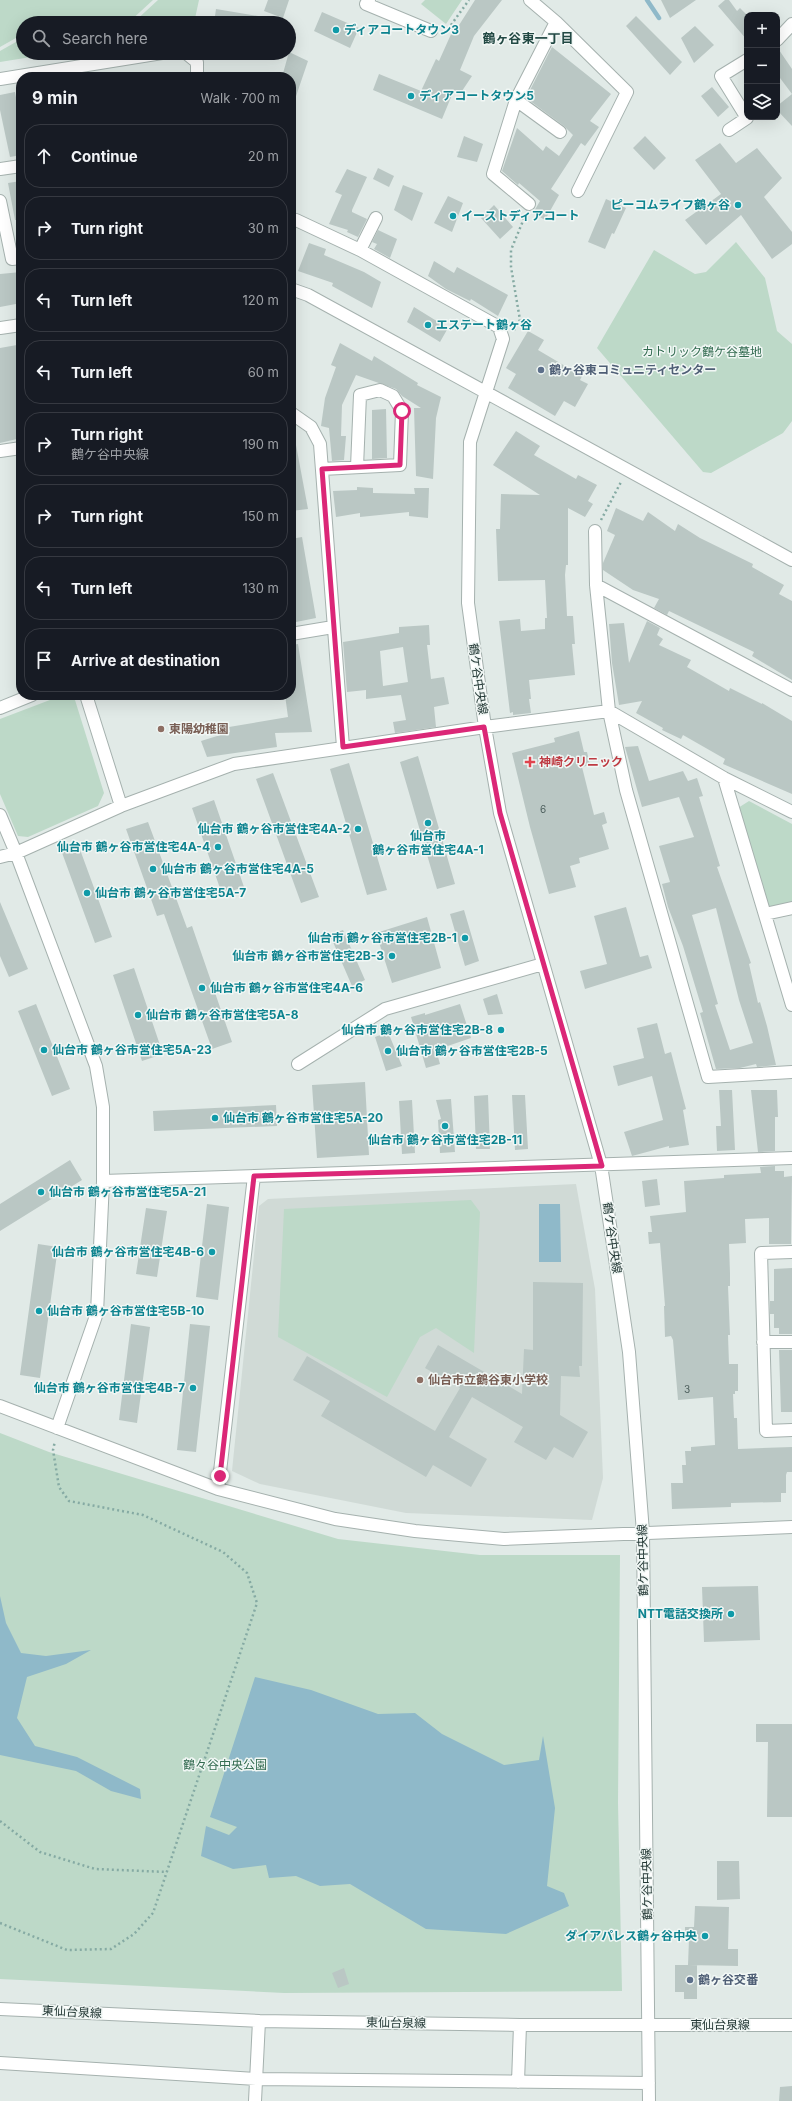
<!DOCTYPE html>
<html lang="en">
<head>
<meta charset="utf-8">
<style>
	:root { --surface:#171b24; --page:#242831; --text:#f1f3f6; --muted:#9ea1a6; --line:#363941 }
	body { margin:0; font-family:Inter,"Noto Sans JP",sans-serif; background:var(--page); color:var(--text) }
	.controls { position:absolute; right:12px; top:12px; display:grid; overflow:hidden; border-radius:8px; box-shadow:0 4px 16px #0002 }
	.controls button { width:36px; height:36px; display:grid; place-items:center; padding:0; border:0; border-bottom:1px solid var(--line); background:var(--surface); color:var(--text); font:20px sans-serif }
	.stop { position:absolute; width:12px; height:12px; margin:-9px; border:3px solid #db2777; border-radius:50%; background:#fff }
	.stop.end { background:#db2777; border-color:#fff; box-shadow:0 1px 4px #0008 }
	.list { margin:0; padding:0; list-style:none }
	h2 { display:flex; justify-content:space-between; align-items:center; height:52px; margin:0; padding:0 16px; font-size:17px }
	h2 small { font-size:13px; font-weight:400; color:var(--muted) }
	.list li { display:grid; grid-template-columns:26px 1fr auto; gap:12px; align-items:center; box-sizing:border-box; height:64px; margin:0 8px 8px; padding:0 8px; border:1px solid var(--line); border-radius:16px }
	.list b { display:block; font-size:15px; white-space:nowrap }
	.list p { margin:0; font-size:13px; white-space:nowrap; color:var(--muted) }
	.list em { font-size:13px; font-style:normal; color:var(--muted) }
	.icon { flex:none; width:22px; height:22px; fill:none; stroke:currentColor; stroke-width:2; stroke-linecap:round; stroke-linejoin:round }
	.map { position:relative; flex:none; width:792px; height:2101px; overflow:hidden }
	.search { position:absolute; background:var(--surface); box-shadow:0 4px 16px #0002; left:16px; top:16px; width:280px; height:44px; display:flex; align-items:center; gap:10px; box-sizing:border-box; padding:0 14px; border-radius:22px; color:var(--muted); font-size:15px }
	.panel { position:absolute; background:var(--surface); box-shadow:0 4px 16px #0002; left:16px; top:72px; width:280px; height:628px; border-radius:16px }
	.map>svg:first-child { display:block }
	.built { fill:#d0dad6 }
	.green { fill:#bdd9c8 }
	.water { fill:#8fb9c9 }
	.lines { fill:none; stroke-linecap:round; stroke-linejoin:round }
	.stream { stroke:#8fb9c9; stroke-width:4.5 }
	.building { fill:#bac7c4; fill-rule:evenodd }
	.minor-casing { stroke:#a5b1ae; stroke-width:14 }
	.path { stroke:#85aaa3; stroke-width:2.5; stroke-dasharray:2 3; stroke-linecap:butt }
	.minor { stroke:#fff; stroke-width:12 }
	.route { stroke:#db2777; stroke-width:5 }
	.culture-dot { fill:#0f9aa8; stroke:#f1f7f5; stroke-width:1.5 }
	.service-dot { fill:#5c6f8a; stroke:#f1f7f5; stroke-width:1.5 }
	.education-dot { fill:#8d6e63; stroke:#f1f7f5; stroke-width:1.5 }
	.health-dot { fill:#e0444e; stroke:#f1f7f5; stroke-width:1.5 }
	.labels { text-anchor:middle; stroke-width:3; stroke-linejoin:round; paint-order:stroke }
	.number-label { font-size:10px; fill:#4a5c5a }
	.culture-label { font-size:12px; font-weight:bold; fill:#0d838f; stroke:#f1f7f5; text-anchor:start }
	.park-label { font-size:12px; fill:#326b50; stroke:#f1f7f5 }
	.service-label { font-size:12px; font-weight:bold; fill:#4e5e75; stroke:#f1f7f5; text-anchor:start }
	.street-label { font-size:12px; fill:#243936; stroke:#f1f7f5 }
	.education-label { font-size:12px; font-weight:bold; fill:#785e54; stroke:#f1f7f5; text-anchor:start }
	.health-label { font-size:12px; font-weight:bold; fill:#be3a42; stroke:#f1f7f5; text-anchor:start }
	.neighbourhood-label { font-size:13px; font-weight:bold; fill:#224944; stroke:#f1f7f5 }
</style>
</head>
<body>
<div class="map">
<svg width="792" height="2101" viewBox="0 0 792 2101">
	<rect width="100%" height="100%" fill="#e1eae7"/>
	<path class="built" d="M576 1184 595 1289 603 1478 592 1520 406 1513 260 1484 232 1471 259 1206 268 1199Z"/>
	<path class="green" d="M0 0H153L128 23H67L52 18 43 23H23V34L0 47Z
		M158 0H199L194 23H133Z
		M425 0H462L446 24 421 4Z
		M23 38V53H56L0 62V51Z
		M736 242 765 278 777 331 792 344V421L783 433 711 473 703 472 597 348 654 250 695 274 706 272Z
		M63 695 75 700 104 793 98 806 28 837 18 836 0 794V719Z
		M749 801 792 824V903L769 909 738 808Z
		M471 1200 480 1212 474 1353 436 1328 420 1337 387 1397 278 1337 284 1209Z
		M0 1433 49 1452 338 1539 480 1555H620L618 1803 622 1991 284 1993 0 1979Z"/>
	<path class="water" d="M539 1204H560L561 1262H539Z
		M0 1596 6 1623 21 1653 46 1656 91 1650 66 1664 27 1677 17 1718 35 1746 77 1757 140 1789 141 1799 111 1791 76 1771 0 1755Z
		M255 1677 311 1690 378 1714 415 1713 442 1734 504 1765 539 1760 543 1736 555 1808 547 1886 564 1893 569 1906 506 1934 426 1929 350 1884 320 1886 296 1876 269 1878 266 1865 233 1869 201 1856 206 1826 229 1835 237 1827 210 1817Z"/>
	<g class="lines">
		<path class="stream" d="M647 0 659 18"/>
	</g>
	<path class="building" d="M268 0H289L283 18 264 11Z
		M475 0H502L474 36 460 70 472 76 460 94 454 90 442 119 373 90 379 74 421 91 436 59 439 61 452 32 454 33Z
		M661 0H696L670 18Z
		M725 0H729L737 11 740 8 747 15V40L718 6Z
		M216 9 258 16V23H214Z
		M322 12 359 28 350 48 314 31Z
		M636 16 682 62 670 75 626 26Z
		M695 26 714 45 694 63 681 38Z
		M552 47 611 94 590 121 599 127 585 146 581 143 551 189 559 195 545 220 533 213 540 201 519 183 518 185 502 171 517 128 543 151 546 146 559 156 573 135 564 126 526 98Z
		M777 47 792 69V126L777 110V106L792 94 777 74Z
		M289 52 308 61 293 105H291V77H282Z
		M712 87 729 107 718 117 701 96Z
		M15 92 21 124V155L10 157 0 110V95Z
		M464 136 483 144 477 162 457 157Z
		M645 136 666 158 654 170 633 148Z
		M720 143 736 163 757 148 782 178 764 197 792 232V244L772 259 741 215 706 245 685 220 721 194 695 160Z
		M378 168 394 176 389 187 373 179Z
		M347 169 367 177 352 210V212L367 219 358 237 347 232 348 230 329 224 342 195 335 192Z
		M21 181V220H15L8 183Z
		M403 185 423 193 412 221 394 210Z
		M448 196 463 203 452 232 434 223Z
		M606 199 626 208 614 234 612 233 605 249 588 242Z
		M494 205 513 227 500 239 481 218Z
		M378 230 397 239 390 258 374 249 377 244 372 242Z
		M309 243 326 249 324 255 364 272 381 282 372 308 332 286 333 283 298 271Z
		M434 261 454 273 457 267 508 295 498 316 471 299 470 301 446 289 428 276Z
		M21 272V303L0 307V274Z
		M414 307 448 328 440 342 407 322Z
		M528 331 544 340 538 350 582 376 580 380 588 384 575 407 564 401 555 416 508 388 516 374 506 368Z
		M340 343 372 361 374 356 418 383 417 385 441 397 436 418 433 479 416 476 414 408H421L402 396 396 389 356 375 342 405 341 436H346L344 460 332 461 329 428 321 426 325 398 336 367 331 365Z
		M17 345 21 380V438L0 443V348Z
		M386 409 387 458 372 459V410Z
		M516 431 540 446 534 455 576 479 578 475 597 485 588 501 593 504 585 517 568 508V565H566L565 575 567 616H573L575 644H572L575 675 529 680 531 699H529L531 713 513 715V712L510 713 499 621 520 619 521 631 545 629V618H547L545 580 498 581 496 529H500L501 494 540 495 493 465Z
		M296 445 308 509 291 511V446Z
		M357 487 373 488V493L415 494 414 488H429L428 518 409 516V512L360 517V513L336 517 333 491 357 490Z
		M616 508 643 521 648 512 675 531 678 524 700 538 753 564 752 567 784 585 779 594 792 601V680L752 656 754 652 669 611 667 615 654 608 659 599 633 590 603 570V563L615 535 607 531Z
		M302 537 316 618 291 623V539Z
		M647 621 660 628 657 635 663 639 659 645 691 660 687 667 729 691 730 688 762 704V703L792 721V794L723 764 725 759 683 735 681 739 662 730 663 728 636 713 642 701 619 705 612 663 609 624 624 623 629 663Z
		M429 625 430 645H427L431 679 444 677 449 704 434 707 436 727 395 733 393 722 406 720 401 695 366 699V690L347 692 343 642 399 633V627ZM403 647 408 682 383 686 380 651Z
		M298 644 312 732 275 733 277 747 207 757 201 741 230 732 229 727 288 717 285 695H291V645Z
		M579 731 584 752H587L590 765 582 767 594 815 604 812 607 823 602 825 609 849 579 858 580 863 570 866 576 887 549 894 530 827 512 753 555 742 554 738Z
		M638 746 649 781 683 771 688 781 697 778 703 796 699 797 720 866 717 867 751 963 749 964 758 1003 760 1002 767 1026 776 1065 757 1067 756 1064 740 1068 716 1069 700 1013 703 1012 683 946 668 907 662 884 670 882 659 846 694 837 679 797 642 807 625 747ZM716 908 739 1000 753 1043 730 1050 715 1005 718 1004 692 915Z
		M418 756 455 884 437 889 400 762Z
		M349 763 387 890 367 895 330 769Z
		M273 773 319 897 301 903 256 779Z
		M214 800 244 887 222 894 192 808Z
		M148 822 187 928 192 926 232 1042 212 1049 164 914 157 916 126 829Z
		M78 844 112 937 95 943 61 850Z
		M0 902 28 969 9 977 0 956Z
		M626 907 640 957 648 955 652 968 585 989 580 971 607 964 594 916Z
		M464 910 479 961 465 966 450 914Z
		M427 917 441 968 392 983 376 933Z
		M343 930 365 980 352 986 330 935Z
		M134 968 163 1054 142 1061 113 975Z
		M497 994 503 1014 488 1015 483 999Z
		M36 1004 70 1089 52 1096 18 1011Z
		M460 1004 471 1038 436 1050 440 1064 426 1068 411 1017 425 1013V1015Z
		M657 1023 665 1054 671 1052 686 1109 683 1110 689 1145 669 1148V1146L632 1156 624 1132 663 1120 652 1076 618 1086 613 1066 644 1058 637 1028Z
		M388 1032 402 1066 386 1071 375 1037Z
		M365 1082 369 1155 317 1158 312 1085Z
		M719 1090H732L735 1150 717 1151 716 1126H721Z
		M751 1090H777L778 1117H775V1151L758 1152Z
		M488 1095 490 1149H476L474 1096Z
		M512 1095H525L528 1149 515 1150Z
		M451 1099 455 1152 440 1153 438 1120 441 1119 436 1100Z
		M412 1100 415 1153 402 1154 399 1101Z
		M276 1105 277 1126 154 1131 153 1111Z
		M70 1160 82 1180 0 1231V1204Z
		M775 1166V1171H784V1177L792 1176 791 1244H769V1218L745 1219 746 1243 729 1244 730 1273V1286H728L730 1335H728L729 1364H738V1391H735V1394H733L734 1418H737L738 1449 792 1447V1472H787L786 1475V1493H781V1502L731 1503V1507L672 1509 671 1483H683L682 1465H686L685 1451H691V1447L715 1445 713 1397 678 1400 673 1340 671 1336 665 1337 664 1306H665L660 1243 649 1244 648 1232H652L650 1216 686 1212 684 1181 724 1178V1175L761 1173 760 1167Z
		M657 1179 660 1205 645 1207 642 1181Z
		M207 1204 229 1207 218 1300 196 1297Z
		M146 1208 167 1211 157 1277 136 1274Z
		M38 1244 58 1247 40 1378 20 1375Z
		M792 1268V1334H779V1328H774V1314H770V1301H774V1269Z
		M533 1282 583 1283 582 1366H579L580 1377 561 1376 560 1415 588 1432 573 1458 554 1447 546 1460 514 1442 523 1427 472 1397 449 1437 487 1459 471 1487 433 1465 426 1477 321 1416 330 1401 293 1380 307 1356 435 1431 460 1388 425 1368 438 1345 522 1394 524 1349 533 1350Z
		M131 1324 150 1327 137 1423 119 1420Z
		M190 1324 210 1326 196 1452 177 1450Z
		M779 1350H792V1412H781Z
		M758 1586 760 1640 704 1642 702 1587Z
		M756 1724H792V1817H767L768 1742H756Z
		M717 1861H739L740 1899 717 1900Z
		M695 1906 729 1907 728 1949H738V1966L688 1965 689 1939H685V1927H694Z
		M675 1965H697V1999H684V1992H675Z
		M344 1968 349 1984 338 1988 332 1973Z
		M792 2086V2101H779L780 2087Z"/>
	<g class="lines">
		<defs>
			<path id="minor" d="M369 0 366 4 431 31
				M530 0 556 22 627 92 578 191
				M777 40 792 24
				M186 53 197 62V77
				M0 79 162 53
				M516 100 560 132
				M729 130 747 118 721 76 747 60
				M0 169 21 166
				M0 201 12 259 21 258
				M529 204 493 174 516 100 556 22
				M291 219 296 220 360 250 499 327 503 339 470 442 468 603 485 727 500 813 601 1165 629 1352 643 1532 649 2101
				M360 250 376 218
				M291 289 308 295 792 560
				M0 328 21 325
				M291 413 311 427 320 444 343 747
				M0 451 21 448
				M322 469 400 465 402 411 393 396 380 390 360 395 357 467
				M595 531 596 585 609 711 626 790 708 1077 792 1072
				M596 585 792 690
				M291 634 333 627
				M86 695 121 806
				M0 708 32 695
				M724 778 792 1005
				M0 815 16 853 0 857
				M765 914 792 908
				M298 1064 385 1009 543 964
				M103 1181 792 1158
				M792 1252 761 1253 766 1431 792 1430
				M763 1342H792
				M0 1406 218 1489 335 1519 415 1531 504 1539 792 1527
				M57 1428 97 1313 103 1181V1107L96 1066 16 853 121 806 234 764 485 727 609 711 724 778 792 812
				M218 1489 254 1176
				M0 2009 259 2021 520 2025H792
				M0 2063 257 2079 649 2083
				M518 2082 520 2025
				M255 2101 259 2021"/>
		</defs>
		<use href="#minor" class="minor-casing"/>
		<path class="path" d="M451 25 469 0
			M514 330 520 320 511 267V250L525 216
			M601 520 621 482
			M0 1821 40 1852 95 1869 167 1872
			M0 1923 67 1950 111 1949 134 1934 153 1913 257 1603 247 1573 223 1552 143 1515 69 1501 59 1487 53 1450 55 1441"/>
		<use href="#minor" class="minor"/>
	</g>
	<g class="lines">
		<path class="route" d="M220 1476 254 1176 602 1166 500 813 484 727 343 747 322 469 400 465 402 411"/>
	</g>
	<g class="culture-dot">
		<circle cx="336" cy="30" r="4"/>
		<circle cx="411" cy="96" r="4"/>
		<circle cx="738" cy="205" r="4"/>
		<circle cx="453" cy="216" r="4"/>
		<circle cx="428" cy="325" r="4"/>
		<circle cx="428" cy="823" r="4"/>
		<circle cx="358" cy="829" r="4"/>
		<circle cx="218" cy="847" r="4"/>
		<circle cx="153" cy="869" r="4"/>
		<circle cx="87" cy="893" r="4"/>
		<circle cx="465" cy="938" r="4"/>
		<circle cx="392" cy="956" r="4"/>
		<circle cx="202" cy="988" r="4"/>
		<circle cx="138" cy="1015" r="4"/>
		<circle cx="501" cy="1030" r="4"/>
		<circle cx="44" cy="1050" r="4"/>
		<circle cx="388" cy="1051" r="4"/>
		<circle cx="215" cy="1118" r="4"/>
		<circle cx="445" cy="1126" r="4"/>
		<circle cx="41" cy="1192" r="4"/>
		<circle cx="212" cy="1252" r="4"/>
		<circle cx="39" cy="1311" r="4"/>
		<circle cx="193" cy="1388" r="4"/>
		<circle cx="731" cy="1614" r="4"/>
		<circle cx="705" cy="1936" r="4"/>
	</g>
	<g class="service-dot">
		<circle cx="541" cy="370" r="4"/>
		<circle cx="690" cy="1980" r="4"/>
	</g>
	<g class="education-dot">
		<circle cx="161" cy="729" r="4"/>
		<circle cx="420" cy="1380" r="4"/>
	</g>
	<path class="health-dot" d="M528 756h4v4h4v4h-4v4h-4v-4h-4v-4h4z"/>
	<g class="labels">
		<g class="number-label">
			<text x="543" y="813">6</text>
			<text x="687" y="1393">3</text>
		</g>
		<g class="culture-label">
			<text x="344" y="34">ディアコートタウン3</text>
			<text x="419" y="100">ディアコートタウン5</text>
			<text x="730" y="209" text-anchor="end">ピーコムライフ鶴ヶ谷</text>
			<text x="461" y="220">イーストディアコート</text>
			<text x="436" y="329">エステート鶴ヶ谷</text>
			<text x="350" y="833" text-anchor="end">仙台市 鶴ヶ谷市営住宅4A-2</text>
			<text x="428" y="840" text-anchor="middle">仙台市<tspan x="428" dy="14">鶴ヶ谷市営住宅4A-1</tspan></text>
			<text x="210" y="851" text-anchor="end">仙台市 鶴ヶ谷市営住宅4A-4</text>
			<text x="161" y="873">仙台市 鶴ヶ谷市営住宅4A-5</text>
			<text x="95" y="897">仙台市 鶴ヶ谷市営住宅5A-7</text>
			<text x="457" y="942" text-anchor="end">仙台市 鶴ヶ谷市営住宅2B-1</text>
			<text x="384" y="960" text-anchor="end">仙台市 鶴ヶ谷市営住宅2B-3</text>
			<text x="210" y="992">仙台市 鶴ヶ谷市営住宅4A-6</text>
			<text x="146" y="1019">仙台市 鶴ヶ谷市営住宅5A-8</text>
			<text x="493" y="1034" text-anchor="end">仙台市 鶴ヶ谷市営住宅2B-8</text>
			<text x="52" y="1054">仙台市 鶴ヶ谷市営住宅5A-23</text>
			<text x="396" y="1055">仙台市 鶴ヶ谷市営住宅2B-5</text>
			<text x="223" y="1122">仙台市 鶴ヶ谷市営住宅5A-20</text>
			<text x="445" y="1144" text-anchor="middle">仙台市 鶴ヶ谷市営住宅2B-11</text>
			<text x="49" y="1196">仙台市 鶴ヶ谷市営住宅5A-21</text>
			<text x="204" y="1256" text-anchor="end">仙台市 鶴ヶ谷市営住宅4B-6</text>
			<text x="47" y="1315">仙台市 鶴ヶ谷市営住宅5B-10</text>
			<text x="185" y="1392" text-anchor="end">仙台市 鶴ヶ谷市営住宅4B-7</text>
			<text x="723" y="1618" text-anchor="end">NTT電話交換所</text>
			<text x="697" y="1940" text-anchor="end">ダイアパレス鶴ヶ谷中央</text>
		</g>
		<g class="park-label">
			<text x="702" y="356">カトリック鶴ケ谷墓地</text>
			<text x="225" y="1769">鶴々谷中央公園</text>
		</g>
		<g class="service-label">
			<text x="549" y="374">鶴ヶ谷東コミュニティセンター</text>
			<text x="698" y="1984">鶴ヶ谷交番</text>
		</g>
		<g class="street-label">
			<text transform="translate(478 679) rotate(82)" y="4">鶴ケ谷中央線</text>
			<text transform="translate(612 1238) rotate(82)" y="4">鶴ケ谷中央線</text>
			<text transform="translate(643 1560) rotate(-91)" y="4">鶴ケ谷中央線</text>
			<text transform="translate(647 1884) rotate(-91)" y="4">鶴ケ谷中央線</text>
			<text transform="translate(72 2012) rotate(3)" y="4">東仙台泉線</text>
			<text transform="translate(396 2023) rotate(1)" y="4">東仙台泉線</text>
			<text x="720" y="2029">東仙台泉線</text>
		</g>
		<g class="education-label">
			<text x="169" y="733">東陽幼稚園</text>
			<text x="428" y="1384">仙台市立鶴谷東小学校</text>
		</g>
		<g class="health-label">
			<text x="539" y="766">神崎クリニック</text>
		</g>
		<g class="neighbourhood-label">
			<text x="528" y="43">鶴ヶ谷東一丁目</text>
		</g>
	</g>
</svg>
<div class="controls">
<button>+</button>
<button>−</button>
<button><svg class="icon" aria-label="layers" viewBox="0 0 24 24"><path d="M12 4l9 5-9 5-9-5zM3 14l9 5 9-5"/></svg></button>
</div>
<div class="stop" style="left:402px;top:411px"></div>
<div class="stop end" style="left:220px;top:1476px"></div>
<div class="search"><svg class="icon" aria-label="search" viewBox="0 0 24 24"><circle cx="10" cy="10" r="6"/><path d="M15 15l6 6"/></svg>Search here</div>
<section class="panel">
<h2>9 min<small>Walk · 700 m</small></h2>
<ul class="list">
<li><svg class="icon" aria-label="ahead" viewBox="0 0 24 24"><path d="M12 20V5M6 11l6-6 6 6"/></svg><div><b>Continue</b></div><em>20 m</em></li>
<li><svg class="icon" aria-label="right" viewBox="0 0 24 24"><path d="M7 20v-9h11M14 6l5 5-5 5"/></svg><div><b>Turn right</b></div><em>30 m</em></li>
<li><svg class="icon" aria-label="left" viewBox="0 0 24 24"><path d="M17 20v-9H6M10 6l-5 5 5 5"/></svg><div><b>Turn left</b></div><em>120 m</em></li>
<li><svg class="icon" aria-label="left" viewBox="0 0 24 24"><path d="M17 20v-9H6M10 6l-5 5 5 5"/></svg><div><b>Turn left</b></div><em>60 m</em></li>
<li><svg class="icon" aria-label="right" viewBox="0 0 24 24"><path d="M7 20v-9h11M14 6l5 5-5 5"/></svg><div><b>Turn right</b><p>鶴ケ谷中央線</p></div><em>190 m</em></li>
<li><svg class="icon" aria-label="right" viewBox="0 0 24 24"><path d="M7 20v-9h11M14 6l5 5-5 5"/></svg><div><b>Turn right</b></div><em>150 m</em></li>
<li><svg class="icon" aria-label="left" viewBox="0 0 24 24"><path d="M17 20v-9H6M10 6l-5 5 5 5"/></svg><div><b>Turn left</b></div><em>130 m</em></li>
<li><svg class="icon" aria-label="arrive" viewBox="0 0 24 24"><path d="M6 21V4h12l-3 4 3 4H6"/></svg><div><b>Arrive at destination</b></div></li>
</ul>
</section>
</div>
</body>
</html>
